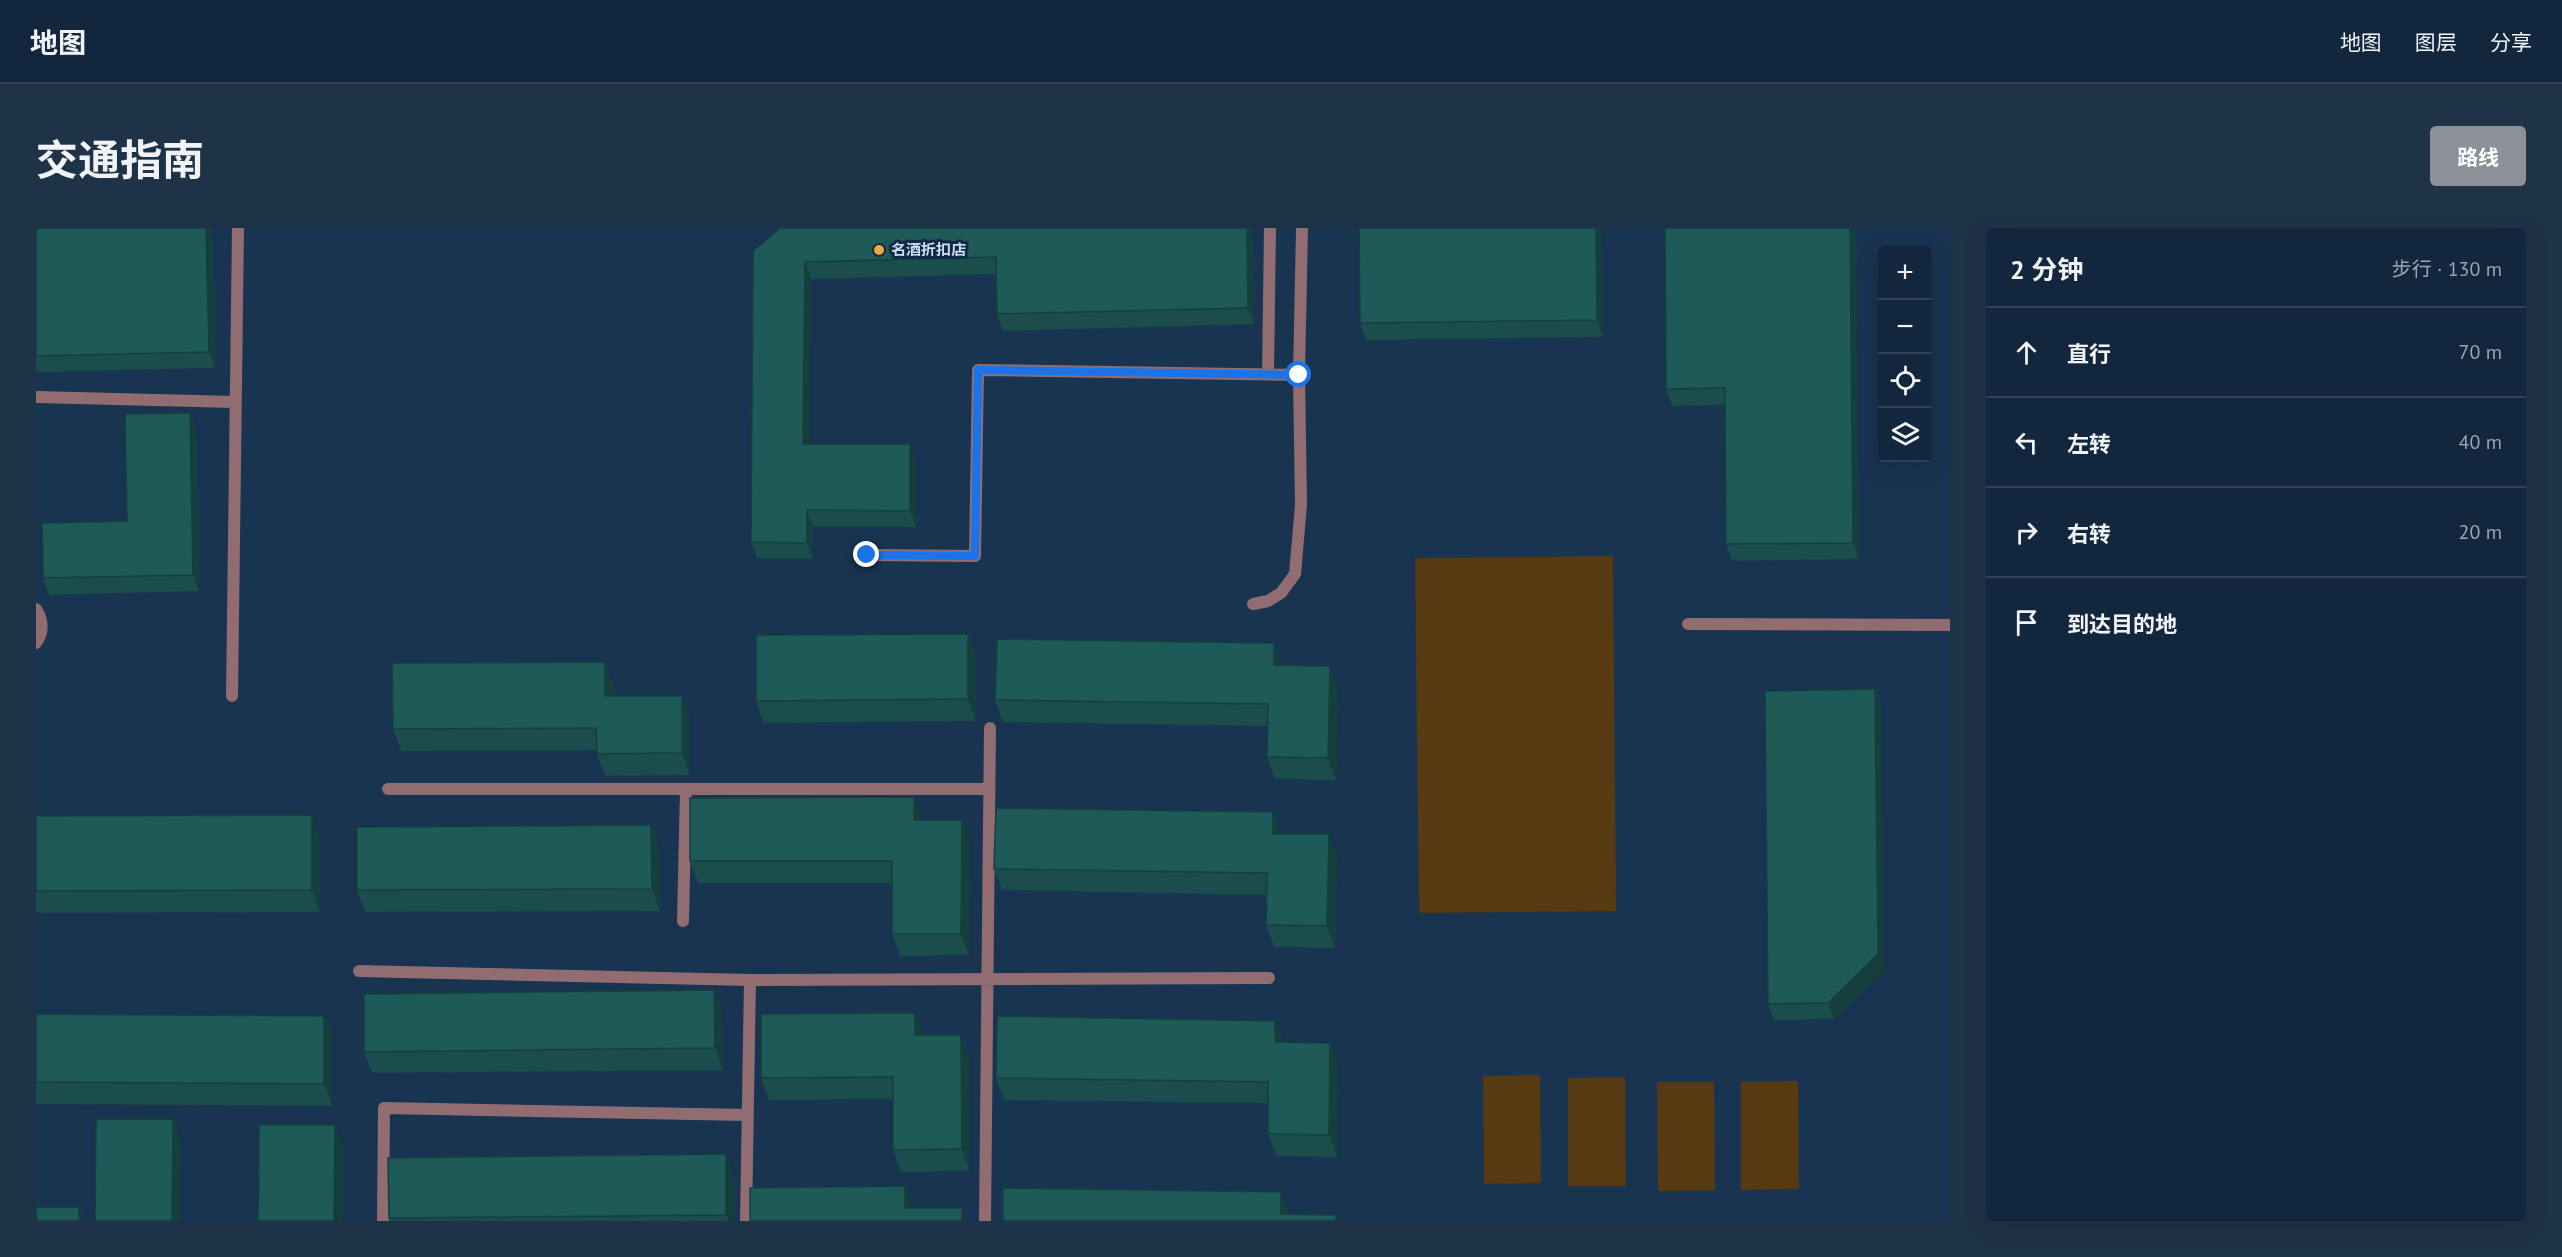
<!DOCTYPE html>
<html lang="zh">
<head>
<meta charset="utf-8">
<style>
	:root { --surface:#12273d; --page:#1f3348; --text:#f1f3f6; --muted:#9ca5b0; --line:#314457; --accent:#8c9099 }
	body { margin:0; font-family:"PT Sans","Noto Sans SC",sans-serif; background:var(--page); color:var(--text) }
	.controls { position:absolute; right:18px; top:18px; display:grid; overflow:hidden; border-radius:6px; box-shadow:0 6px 24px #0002 }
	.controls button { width:54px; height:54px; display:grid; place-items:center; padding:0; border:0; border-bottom:2px solid var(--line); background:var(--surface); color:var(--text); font:30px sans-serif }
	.stop { position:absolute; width:18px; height:18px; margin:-14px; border:4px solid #1a73e8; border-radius:50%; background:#fff }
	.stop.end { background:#1a73e8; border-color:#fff; box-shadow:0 2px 6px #0008 }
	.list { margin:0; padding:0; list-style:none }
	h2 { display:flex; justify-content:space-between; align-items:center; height:78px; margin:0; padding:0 24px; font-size:26px }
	h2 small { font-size:20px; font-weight:400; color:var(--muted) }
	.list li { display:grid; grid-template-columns:39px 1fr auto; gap:18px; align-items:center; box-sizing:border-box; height:90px; padding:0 24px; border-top:2px solid var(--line) }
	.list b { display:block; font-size:22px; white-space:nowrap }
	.list em { font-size:20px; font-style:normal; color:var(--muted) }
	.icon { flex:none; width:33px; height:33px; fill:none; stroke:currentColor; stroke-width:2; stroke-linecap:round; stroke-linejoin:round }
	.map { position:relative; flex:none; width:1914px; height:993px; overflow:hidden; border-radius:6px }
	header { display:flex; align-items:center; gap:36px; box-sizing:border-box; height:84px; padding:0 30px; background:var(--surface); border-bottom:2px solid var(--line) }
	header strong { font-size:28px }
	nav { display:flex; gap:33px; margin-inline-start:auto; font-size:21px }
	.intro { display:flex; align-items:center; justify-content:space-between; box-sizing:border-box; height:144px; padding:0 36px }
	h1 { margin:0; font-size:42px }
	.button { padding:15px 27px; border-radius:6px; background:var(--accent); color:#fff; font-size:21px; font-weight:700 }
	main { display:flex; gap:36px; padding:0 36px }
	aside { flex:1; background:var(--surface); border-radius:6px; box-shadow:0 6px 24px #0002 }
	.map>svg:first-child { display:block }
	.green { fill:#573a12 }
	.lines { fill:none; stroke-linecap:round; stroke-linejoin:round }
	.service { stroke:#916d72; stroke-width:12 }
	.minor { stroke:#916d72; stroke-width:12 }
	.wall { fill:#1a4d4b }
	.shaded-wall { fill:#153f3d }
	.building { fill:#1e5a57; stroke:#153f3d; stroke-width:1.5 }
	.route { stroke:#1a73e8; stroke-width:8 }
	.poi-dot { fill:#f1a640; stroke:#0e2a46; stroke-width:2 }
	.labels { text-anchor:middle; stroke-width:6; stroke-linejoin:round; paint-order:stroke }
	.poi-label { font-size:15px; font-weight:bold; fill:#cddef0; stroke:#0e2a46; text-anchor:start }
</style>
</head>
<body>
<header>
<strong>地图</strong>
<nav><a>地图</a><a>图层</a><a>分享</a></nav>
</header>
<div class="intro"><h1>交通指南</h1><a class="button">路线</a></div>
<main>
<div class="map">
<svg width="1914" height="993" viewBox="0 0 1914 993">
	<rect width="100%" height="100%" fill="#183451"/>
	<path class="green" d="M1577 328 1580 683 1383 685 1379 330Z
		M1504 847 1505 955 1448 956 1447 848Z
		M1589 849 1590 958H1532V850Z
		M1762 853 1763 961 1705 962V854Z
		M1621 854H1678L1679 962 1622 963Z"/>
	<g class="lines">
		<path class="service" d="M1232 146 1234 0
			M0 169 199 174
			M831 327 939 328 942 142 1263 147
			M1217 376 1232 373 1245 365 1259 346 1265 277 1263 147 1266 0
			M0 381C7 392 8 404 0 415
			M1652 396 1914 397
			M196 468 202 0"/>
		<path class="minor" d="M352 561H953
			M647 693 650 561
			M323 743 714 752 1233 750
			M347 993 348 880 711 887
			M710 993 714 752
			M949 993 954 500"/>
	</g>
	<path class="wall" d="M0 0H176L179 140 0 144Z
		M744 0H1216L1218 96 967 103 961 86 960 46 775 51 773 216 880 233V299L777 298V331L721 330 715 314Z
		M1566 0 1567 109 1330 112 1324 95Z
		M1820 5 1823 331 1696 333 1690 316 1689 177 1636 178 1630 161Z
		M154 185 160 201 163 363 13 367 7 350 91 293Z
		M932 406 940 427V493L728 495 720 473Z
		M569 434 577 456V468L654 490V547L569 548 561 526V522L365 523 357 501Z
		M1246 437 1302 460 1300 552 1239 551 1231 529V498L967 494 959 472Z
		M1839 461 1845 478 1848 743 1798 791 1738 792 1732 776Z
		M1237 584 1245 606 1301 628 1299 720 1238 719 1230 697V667L966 662 958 641Z
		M0 588 284 609V684L0 685Z
		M886 592 934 613 933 727 864 728 856 706V655H662L654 633Z
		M615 597 623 619 624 683 329 684 321 662Z
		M678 762 686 784 687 842 336 845 328 824Z
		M0 786 288 788 296 810V878L0 876Z
		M1239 793 1247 814 1294 815 1302 837 1301 929 1240 928 1232 906V875L968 872 960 850Z
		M887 807 933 829V943L865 944 857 922V871L733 872 725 850Z
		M698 948V993H354L353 990Z"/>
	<path class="shaded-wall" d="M170 0H176L179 140 173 124Z
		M1211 0H1216L1218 96 1212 80Z
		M1560 0H1566L1567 109 1561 92Z
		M1814 0H1818L1820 5 1823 331 1817 315Z
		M769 34 775 51 773 232 767 216Z
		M154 185 160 201 163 363 157 347Z
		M874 216 880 233V299L874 283Z
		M771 282 777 298V331L771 315Z
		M932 406 940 427V493L932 471Z
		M1238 415 1246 437H1238Z
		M569 434 577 456V490L569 468Z
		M1294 438 1302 460 1300 552 1292 530Z
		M1839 461 1845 478 1848 743 1798 791 1792 775Z
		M646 468 654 490V547L646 525Z
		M878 569 886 591 878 592Z
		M1237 584 1245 606H1237Z
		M276 587 284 609V684L276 662Z
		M926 592 934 613 933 727 925 706Z
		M615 597 623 619 624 683 616 661Z
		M1293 606 1301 628 1299 720 1291 698Z
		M678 762 686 784 687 842 679 820Z
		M879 785 887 807H879Z
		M288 788 296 810V878L288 856Z
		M1239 793 1247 815 1239 814Z
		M925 807 933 829V943L926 921Z
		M1294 815 1302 837 1301 929 1293 907Z
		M137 891 145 913 144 993H136Z
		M299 897 307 919 306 993H298Z
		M690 926 698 948V993H693L690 987Z
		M869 958 877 980H869Z
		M1245 964 1253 986H1245Z
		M43 979 48 993H43Z
		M926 980 930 993H926Z"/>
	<path class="building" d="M0 0H170L173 124 0 128Z
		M744 0H1211L1212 80 961 86 960 29 769 34 767 216H874V283L771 282V315L715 314 717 23Z
		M1323 0H1560L1561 92 1324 95Z
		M1629 0H1814L1817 315 1690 316 1689 160 1630 161Z
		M154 185 157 347 7 350 6 295 91 293 89 186Z
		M932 406V471L720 473V407Z
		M961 411 1238 415V437L1294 438 1292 530 1231 529 1232 476 959 472Z
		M569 434V468H646V525L561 526 560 500 357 501 356 435Z
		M1839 461 1842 726 1792 775 1732 776 1729 463Z
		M878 569V592H926L925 706H856V633H654V570Z
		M960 580 1237 584V606H1293L1291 698 1230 697 1231 645 958 641Z
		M276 587V662L0 663V588Z
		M615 597 616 661 321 662V599Z
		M678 762 679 820 328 824V766Z
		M879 785V807H925L926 921 857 922V849L725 850V786Z
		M0 786 288 788V856L0 854Z
		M961 788 1239 793V814L1294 815 1293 907 1232 906V854L960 850Z
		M60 891H137L136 993H59Z
		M223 897H299L298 993H222Z
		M690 926V987L353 990 352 930Z
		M869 958V980H926V993H714V960Z
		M967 960 1245 964V986L1300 987V993H967Z
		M0 979H43V993H0Z"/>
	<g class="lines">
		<path class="route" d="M831 327 939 328 942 142 1263 147"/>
	</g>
	<circle class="poi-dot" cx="843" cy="22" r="6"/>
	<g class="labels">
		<g class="poi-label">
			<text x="855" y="27">名酒折扣店</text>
		</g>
	</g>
</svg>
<div class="controls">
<button>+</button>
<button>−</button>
<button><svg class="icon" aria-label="locate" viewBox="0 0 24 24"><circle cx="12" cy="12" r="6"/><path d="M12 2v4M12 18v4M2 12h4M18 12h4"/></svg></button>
<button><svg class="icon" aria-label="layers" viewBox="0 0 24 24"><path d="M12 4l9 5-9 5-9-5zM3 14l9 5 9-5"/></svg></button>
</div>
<div class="stop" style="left:1263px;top:147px"></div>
<div class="stop end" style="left:831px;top:327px"></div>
</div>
<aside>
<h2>2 分钟<small>步行 · 130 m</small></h2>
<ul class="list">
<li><svg class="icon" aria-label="ahead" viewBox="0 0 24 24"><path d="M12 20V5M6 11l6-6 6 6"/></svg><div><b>直行</b></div><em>70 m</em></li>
<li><svg class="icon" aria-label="left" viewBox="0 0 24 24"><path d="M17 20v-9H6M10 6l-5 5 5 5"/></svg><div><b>左转</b></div><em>40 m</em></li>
<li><svg class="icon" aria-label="right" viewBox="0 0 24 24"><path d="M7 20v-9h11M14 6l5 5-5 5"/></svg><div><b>右转</b></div><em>20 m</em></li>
<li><svg class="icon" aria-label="arrive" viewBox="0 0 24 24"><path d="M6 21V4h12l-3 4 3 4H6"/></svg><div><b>到达目的地</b></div></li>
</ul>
</aside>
</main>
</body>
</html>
